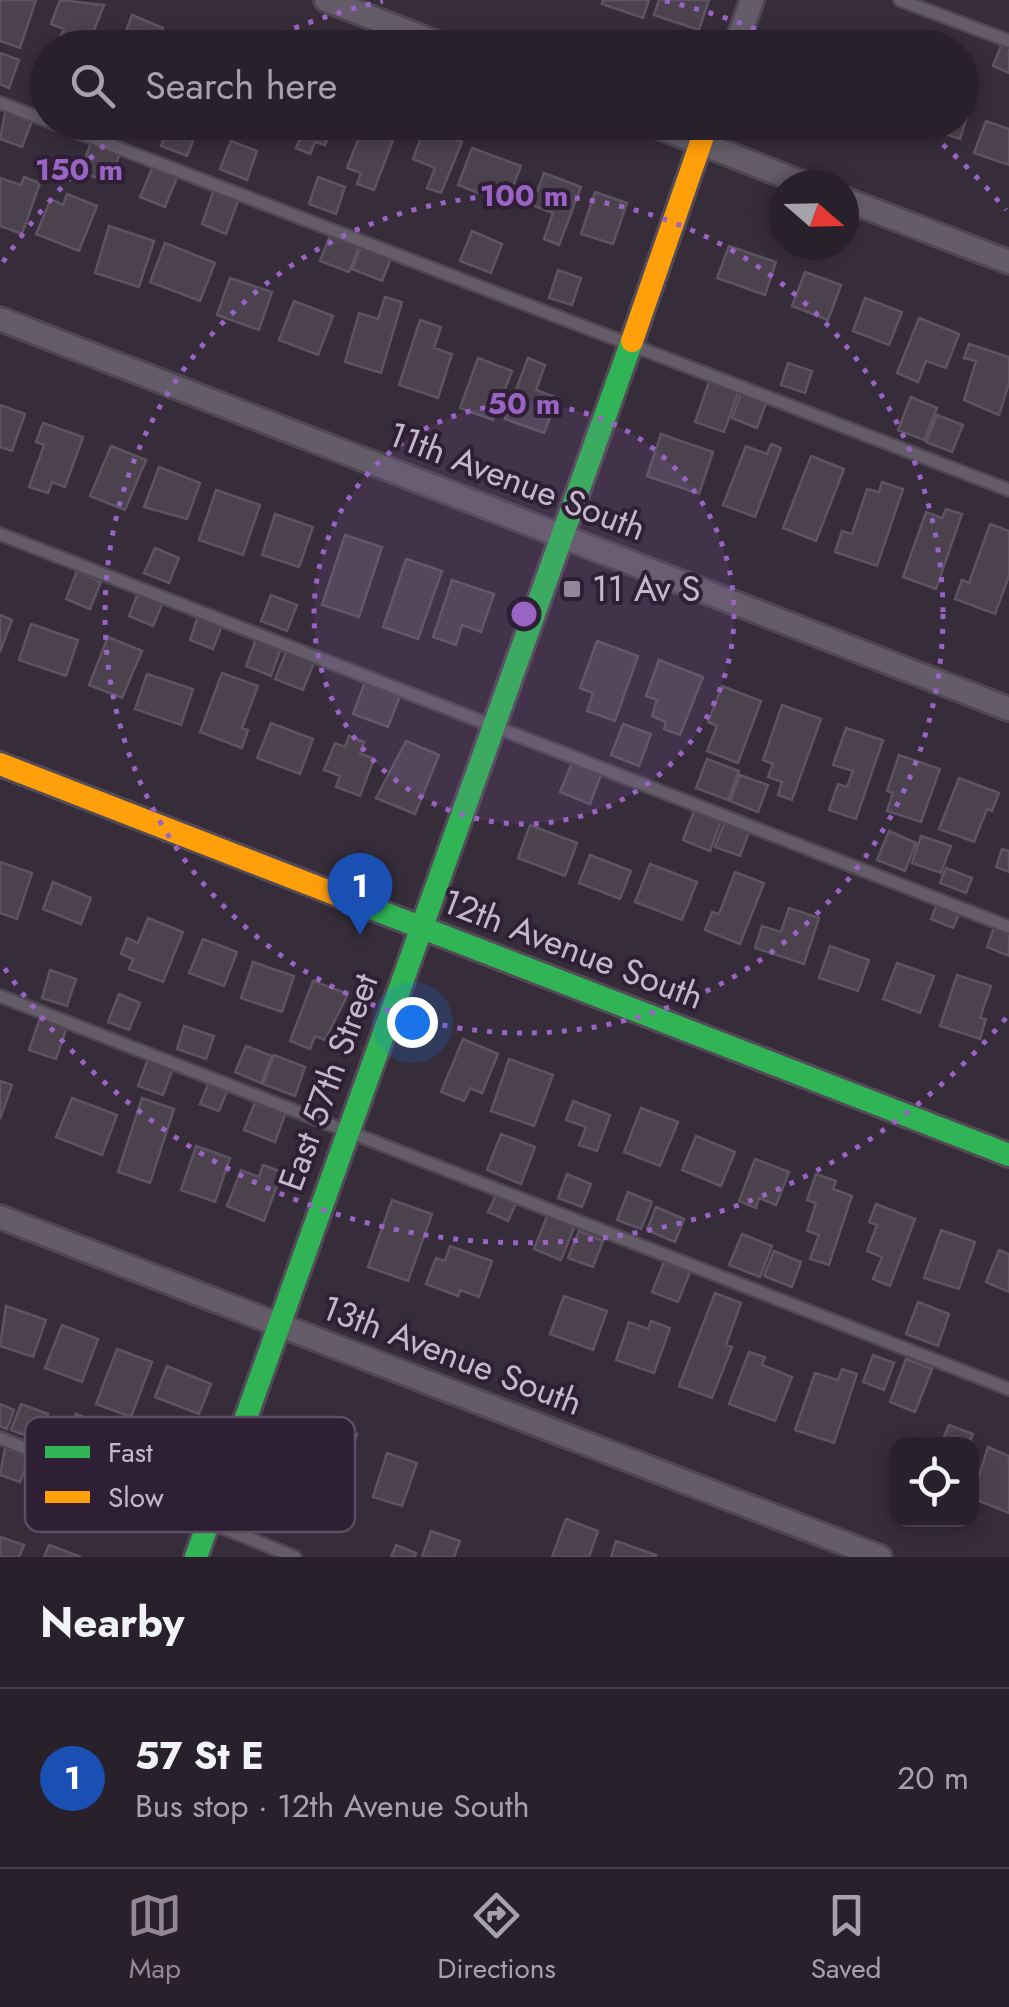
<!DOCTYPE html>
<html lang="en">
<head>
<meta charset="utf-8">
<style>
	:root { --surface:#28212c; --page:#302934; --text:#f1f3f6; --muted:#a5a3a9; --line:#443e48; --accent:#938698 }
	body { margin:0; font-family:Jost,sans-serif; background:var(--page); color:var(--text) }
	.controls { position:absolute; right:30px; bottom:30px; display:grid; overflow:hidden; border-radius:20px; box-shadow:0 5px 15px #0003 }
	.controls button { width:90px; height:90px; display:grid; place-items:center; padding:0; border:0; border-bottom:2px solid var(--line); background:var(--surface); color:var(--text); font:50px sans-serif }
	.compass { position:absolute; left:769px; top:170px; width:90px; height:90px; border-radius:50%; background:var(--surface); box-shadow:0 5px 15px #0003; rotate:110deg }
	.you { position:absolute; left:412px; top:1022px; width:35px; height:35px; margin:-25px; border:8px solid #fff; border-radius:50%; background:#1a73e8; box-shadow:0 0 0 15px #1a73e833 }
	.badge { display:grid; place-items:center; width:65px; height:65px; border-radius:50%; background:var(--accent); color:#fff; font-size:32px; font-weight:700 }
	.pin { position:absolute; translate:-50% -82px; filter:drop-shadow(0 2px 5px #0008) }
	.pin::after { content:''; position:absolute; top:52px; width:35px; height:30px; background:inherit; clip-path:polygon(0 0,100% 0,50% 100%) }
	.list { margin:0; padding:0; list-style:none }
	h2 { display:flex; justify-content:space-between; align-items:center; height:130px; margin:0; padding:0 40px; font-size:42px }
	h2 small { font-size:32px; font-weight:400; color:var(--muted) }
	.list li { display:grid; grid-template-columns:65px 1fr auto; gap:30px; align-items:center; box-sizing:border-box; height:180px; padding:0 40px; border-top:2px solid var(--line) }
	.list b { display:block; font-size:38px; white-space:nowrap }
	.list p { margin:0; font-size:32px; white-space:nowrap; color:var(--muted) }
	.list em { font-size:32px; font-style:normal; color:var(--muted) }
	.icon { flex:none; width:55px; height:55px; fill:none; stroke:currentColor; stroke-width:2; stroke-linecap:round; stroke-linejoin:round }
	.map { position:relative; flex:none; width:1009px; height:1557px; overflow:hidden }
	.search { position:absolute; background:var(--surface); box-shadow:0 5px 15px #0003; left:30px; right:30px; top:30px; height:110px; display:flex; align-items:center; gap:25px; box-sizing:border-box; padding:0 35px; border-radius:55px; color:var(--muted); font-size:38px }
	.sheet { height:310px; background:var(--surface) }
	nav { display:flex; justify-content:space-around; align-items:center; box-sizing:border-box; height:140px; border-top:2px solid var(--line); background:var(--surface); font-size:28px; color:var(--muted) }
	nav a { display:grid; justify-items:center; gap:5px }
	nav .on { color:var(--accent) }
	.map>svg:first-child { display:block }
	.building { fill:#4b424e; stroke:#5e5461; stroke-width:2.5 }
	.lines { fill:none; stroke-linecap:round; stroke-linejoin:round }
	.lane-casing { stroke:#4e4751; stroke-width:16 }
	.street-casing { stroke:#4e4751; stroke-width:28 }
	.fast-casing { stroke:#534a57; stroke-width:28 }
	.slow-casing { stroke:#534a57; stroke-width:28 }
	.lane { stroke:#645c68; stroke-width:11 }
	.street { stroke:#645c68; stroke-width:22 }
	.fast { stroke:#30b455; stroke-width:22 }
	.slow { stroke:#ff9f0a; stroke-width:22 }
	.ring { fill:none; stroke:#9964c3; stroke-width:5; stroke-dasharray:5 10 }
	.poi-dot { fill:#938698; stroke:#2f1f35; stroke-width:4 }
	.labels { text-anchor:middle; stroke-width:8; stroke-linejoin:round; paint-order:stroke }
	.street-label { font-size:35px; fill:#c5b7ca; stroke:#2f1f35 }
	.poi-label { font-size:35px; fill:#c5b7ca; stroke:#2f1f35; text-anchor:start }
	.key { fill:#2f1f35; stroke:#5c4d62; stroke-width:2.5 }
	.key-label { font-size:28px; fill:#c5b7ca }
	.centre { fill:#9964c3; stroke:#2f1f35; stroke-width:5 }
	.ring-label { font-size:30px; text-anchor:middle; font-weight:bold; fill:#9964c3; stroke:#2f1f35; stroke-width:8; stroke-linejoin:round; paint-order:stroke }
</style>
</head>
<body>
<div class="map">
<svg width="1009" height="1557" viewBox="0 0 1009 1557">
	<rect width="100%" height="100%" fill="#362c3a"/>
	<path class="building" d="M0 0H36L20 48 0 41Z
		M60 0 104 5 87 48 58 42 64 29 51 24Z
		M603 0H649L643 18 602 4Z
		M659 0H709L699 30 654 15Z
		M132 15 163 28 155 48H120Z
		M179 33 215 48H173Z
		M828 33 858 43 856 48H823Z
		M1002 43 1009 46V73L993 66Z
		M0 53 19 60 9 88 0 84Z
		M6 108 33 118 22 147 0 139Z
		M962 108 969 111 960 139 928 128 930 122H962Z
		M986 121 1009 129V165L974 153Z
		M294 122H333L325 145 315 142 310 154 296 148 301 136 290 132Z
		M365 122H400L374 190 357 184 361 173 347 168Z
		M169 124 196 134 187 156 161 146Z
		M425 127 462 142 441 193 427 188 435 168 413 159Z
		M92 140 121 151 109 182 80 172Z
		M231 141 257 151 247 180 220 169Z
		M472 148 521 166 506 204 458 185Z
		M154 164 178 175 165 207 140 197Z
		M544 173 581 187 559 245 544 239 553 213 532 205Z
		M24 177 40 183 22 234 0 226V178L21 185Z
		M318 177 345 187 336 214 309 204Z
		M214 189 239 198 226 234 202 224Z
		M595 192 627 203 613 244 581 234Z
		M67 194 97 206 79 251 36 234 51 199 63 205Z
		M109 226 154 241 139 287 95 273Z
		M472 231 502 244 491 273 460 261Z
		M331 233 360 244 349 272 320 261Z
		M165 243 215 263 200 301 150 282Z
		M362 244 392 256 382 281 352 269Z
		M729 246 776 262 765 295 717 278Z
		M558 270 581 278 572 305 549 298Z
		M805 272 841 285 828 320 792 306Z
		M230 278 272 292 259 330 217 315Z
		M385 297 402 302 381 373 345 362 359 313 378 319Z
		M865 298 902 312 889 345 853 331Z
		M294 301 333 316 318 355 279 340Z
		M919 318 959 334 946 368 926 361 918 382 897 373Z
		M420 320 441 327 434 348 452 354 438 398 399 385Z
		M969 344 1009 357V383L999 415 964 400 976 361 964 358Z
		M478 358 512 371 493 420 460 408Z
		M528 358 545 365 536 390 558 398 544 433 505 419Z
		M788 363 812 371 805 393 781 385Z
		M710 379 739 390 724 432 695 422Z
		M742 391 767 400 757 428 732 418Z
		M911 397 937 408 924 440 898 430Z
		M0 405 25 414 12 451 0 447Z
		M937 415 963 425 952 452 926 442Z
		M43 423 83 437 65 487 52 482 48 493 29 487 44 445 36 442Z
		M661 434 713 452 699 494 647 476Z
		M771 444 781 448 755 517 723 505 746 446 767 454Z
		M111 446 146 460 125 510 90 496Z
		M811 456 844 469 816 541 783 528Z
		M159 467 200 483 187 519 144 507Z
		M882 482 903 489 877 566 835 552 842 531 852 534 867 489 879 492Z
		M216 490 260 505 243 555 199 540Z
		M946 509 962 514 936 589 903 577 926 512 942 518Z
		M275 514 313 527 299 567 262 555Z
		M990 524 1009 531V576L995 614 955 599 962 580 969 583Z
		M345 535 382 547 359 617 322 605Z
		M155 548 179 558 169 583 144 573Z
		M406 559 442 571 418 639 383 627Z
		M77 571 101 582 90 609 66 599Z
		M452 580 494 594 481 632 462 625 456 645 433 637Z
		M138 593 163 602 153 626 129 616Z
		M271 595 297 605 287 631 261 621Z
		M0 615 12 620 0 652Z
		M198 616 222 625 213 649 190 640Z
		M31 624 78 640 66 676 19 660Z
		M108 637 142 651 122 698 89 685Z
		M256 639 281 648 271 676 246 666Z
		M597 641 638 656 615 721 587 711 593 693 580 688Z
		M287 649 315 660 303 690 275 679Z
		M659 660 703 677 680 735 664 729 666 722 652 716 657 700 646 696Z
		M222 673 258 686 242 728 248 730 242 748 200 732Z
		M147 674 193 689 181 725 135 709Z
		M365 682 400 696 388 727 353 714Z
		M722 686 761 701 738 763 707 751 717 726 708 722Z
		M782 705 821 719 792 800 778 795 782 782 768 777 773 764 763 760Z
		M271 723 313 739 300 774 257 758Z
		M623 724 651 734 639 766 611 755Z
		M846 728 883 740 856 819 829 810 838 784 847 787 853 771 833 765Z
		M349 736 364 742 360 753 374 759 360 796 336 787 340 776 324 770 335 743 345 747Z
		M406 741 439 755 415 814 376 798Z
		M899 755 940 769 921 822 887 811 893 793 887 791Z
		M707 759 739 771 728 800 696 788Z
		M573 760 602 772 590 804 560 792Z
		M740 775 768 785 758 812 730 801Z
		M959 778 999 793 992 811 987 809 974 842 939 829Z
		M695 808 722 818 710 851 683 840Z
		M725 821 750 829 740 856 715 847Z
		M530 825 577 843 565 876 518 858Z
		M889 831 916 843 905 871 877 860Z
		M921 836 951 846 941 873 912 863Z
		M1002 849 1009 851V872L996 867Z
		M590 855 631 871 620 899 579 883Z
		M0 862 32 873 17 919 0 913Z
		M650 864 697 882 682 920 635 902Z
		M946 868 972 878 966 893 940 883Z
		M735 872 764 883 740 944 705 930 712 912 719 914Z
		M53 882 91 898 81 924 43 909Z
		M938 901 961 910 953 928 931 919Z
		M789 908 819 918 804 964 755 948 762 926 781 932Z
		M148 918 183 932 163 982 129 969 133 959 121 954 127 938 138 943Z
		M995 925 1009 930V956L987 947Z
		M203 939 237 952 224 986 189 973Z
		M830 946 869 960 858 991 819 978Z
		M253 962 294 976 282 1012 241 998Z
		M897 963 934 976 920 1013 883 999Z
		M50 970 76 979 67 1006 42 998Z
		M957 975 991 986 980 1018 986 1019 980 1039 940 1026Z
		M313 981 348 994 325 1040 315 1036 310 1049 290 1041Z
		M119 994 140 1003 129 1030 108 1022Z
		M40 1018 67 1027 56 1059 29 1050Z
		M184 1026 214 1036 206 1059 177 1049Z
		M463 1039 498 1054 482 1093 470 1088 464 1101 441 1092Z
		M246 1046 272 1056 261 1083 235 1072Z
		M274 1055 305 1067 295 1096 263 1084Z
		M148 1059 173 1068 163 1095 138 1086Z
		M509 1059 553 1075 534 1126 491 1111Z
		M0 1081 12 1085 0 1119Z
		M209 1082 228 1089 219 1111 200 1104Z
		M72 1098 117 1115 102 1155 56 1137Z
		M142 1098 174 1109 150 1183 118 1172Z
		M256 1100 286 1112 275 1142 244 1130Z
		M573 1101 610 1115 597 1151 579 1145 586 1127 566 1120Z
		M641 1108 678 1122 660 1166 624 1152Z
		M501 1134 535 1147 521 1184 487 1170Z
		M696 1136 735 1152 721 1186 682 1170Z
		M196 1146 230 1158 215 1202 181 1190Z
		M755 1159 789 1172 776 1205 759 1198 756 1208 739 1201Z
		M263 1165 282 1172 264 1221 227 1206 241 1170 259 1177Z
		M567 1174 591 1184 582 1207 558 1198Z
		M816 1174 836 1181 833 1189 852 1196 829 1265 810 1259 819 1235 807 1231 816 1203 807 1200Z
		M628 1192 652 1202 641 1229 617 1220Z
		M497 1193 517 1201 508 1221 488 1212Z
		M392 1200 432 1214 408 1281 368 1267Z
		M876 1204 915 1219 890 1286 873 1279 882 1257 867 1251 877 1225 869 1222Z
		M656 1207 684 1219 675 1242 647 1230Z
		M548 1214 575 1225 561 1260 534 1249Z
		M941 1230 975 1242 959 1289 924 1278Z
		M579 1231 603 1241 593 1267 568 1258Z
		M742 1234 772 1246 760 1277 729 1265Z
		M450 1246 492 1261 479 1297 460 1290 458 1296 426 1284 436 1258 445 1261Z
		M999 1250 1009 1254V1292L986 1282Z
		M774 1251 801 1262 792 1287 764 1276Z
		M664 1262 690 1272 678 1302 652 1292Z
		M715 1293 741 1303 726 1345 732 1347 712 1398 679 1386Z
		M564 1296 607 1311 593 1350 550 1334Z
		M918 1302 949 1314 938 1346 906 1334Z
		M6 1306 46 1320 33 1357 0 1346Z
		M651 1321 670 1328 654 1373 616 1360 629 1322 648 1329Z
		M62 1325 98 1339 82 1382 45 1368Z
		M117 1349 152 1362 131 1417 96 1404Z
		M749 1352 765 1357 762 1365 792 1377 775 1421 729 1404Z
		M873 1355 894 1363 884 1390 863 1382Z
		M906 1359 932 1369 915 1412 890 1402Z
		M167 1366 211 1384 199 1414 155 1397Z
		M842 1369 857 1374 834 1443 795 1430 815 1373 838 1380Z
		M0 1404 14 1410 7 1429 0 1426Z
		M21 1404 48 1414 38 1440 11 1430Z
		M76 1414 91 1420 81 1444 66 1438Z
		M323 1423 357 1434 330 1518 295 1507Z
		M949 1425 973 1434 969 1444H941Z
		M988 1447 1009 1456V1513L972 1498Z
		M5 1448 30 1457 20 1482 0 1475Z
		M387 1453 417 1463 402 1506 373 1497Z
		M566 1519 598 1531 589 1557H552Z
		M431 1531 460 1541 454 1557H422Z
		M0 1537 24 1545 19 1557H0Z
		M616 1541 656 1555 655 1557H611Z
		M49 1545 81 1557H44Z
		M396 1545 416 1553 415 1557H391Z"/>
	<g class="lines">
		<defs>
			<path id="lane" d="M900 0 1009 41
				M0 103 48 121
				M51 122 1009 490
				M0 534 1009 927
				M0 996 1009 1389
				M0 1438 295 1557"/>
			<path id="street" d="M326 0 450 48
				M735 48 752 0
				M646 122 808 185
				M844 199 1009 262
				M0 319 1009 709
				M0 1217 880 1557"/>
			<path id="fast" d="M353 901 1009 1155
				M196 1557 632 341"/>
			<path id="slow" d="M632 341 708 122
				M0 764 353 901"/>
		</defs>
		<use href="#lane" class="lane-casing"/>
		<use href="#street" class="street-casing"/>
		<use href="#fast" class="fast-casing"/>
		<use href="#slow" class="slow-casing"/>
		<use href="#lane" class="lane"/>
		<use href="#street" class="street"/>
		<use href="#fast" class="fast"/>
		<use href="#slow" class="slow"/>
	</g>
	<circle cx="524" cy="614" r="210" fill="#9964c3" fill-opacity=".12"/>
	<g class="ring">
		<circle cx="524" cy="614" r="210"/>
		<circle cx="524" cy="614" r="419"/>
		<path d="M1006 1018A629 629 0 0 1 3 966M3 262A629 629 0 0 1 128 125M253 46A629 629 0 0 1 383 1M665 1A629 629 0 0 1 795 46M920 125A629 629 0 0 1 1006 210"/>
	</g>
	<rect class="poi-dot" x="562" y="579" width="20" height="20" rx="5"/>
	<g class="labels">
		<g class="street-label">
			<text transform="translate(517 481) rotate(21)" y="12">11th Avenue South</text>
			<text transform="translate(573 949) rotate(21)" y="12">12th Avenue South</text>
			<text transform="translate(328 1082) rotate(-70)" y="12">East 57th Street</text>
			<text transform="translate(452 1355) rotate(21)" y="12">13th Avenue South</text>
		</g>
		<g class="poi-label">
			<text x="592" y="601">11 Av S</text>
		</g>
	</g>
	<rect x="25" y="1417" width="330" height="115" rx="15" class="key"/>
	<rect x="45" y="1446" width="45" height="12" fill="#30b455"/>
	<rect x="45" y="1491" width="45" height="12" fill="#ff9f0a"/>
	<g class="key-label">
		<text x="108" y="1462">Fast</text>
		<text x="108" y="1507">Slow</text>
	</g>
	<circle cx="524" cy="614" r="15" class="centre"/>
	<g class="ring-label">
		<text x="79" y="180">150 m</text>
		<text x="524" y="206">100 m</text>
		<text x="524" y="414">50 m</text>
	</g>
</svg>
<div class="controls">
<button><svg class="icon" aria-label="locate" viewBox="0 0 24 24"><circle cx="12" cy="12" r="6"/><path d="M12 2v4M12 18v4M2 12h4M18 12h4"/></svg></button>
</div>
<svg class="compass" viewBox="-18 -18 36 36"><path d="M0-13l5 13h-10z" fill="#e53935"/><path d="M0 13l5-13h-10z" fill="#a5a3a9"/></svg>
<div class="you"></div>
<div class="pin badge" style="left:360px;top:935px;background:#1a4fb4">1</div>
<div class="search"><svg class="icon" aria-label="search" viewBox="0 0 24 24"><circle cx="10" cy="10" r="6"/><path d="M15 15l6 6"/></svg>Search here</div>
</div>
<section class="sheet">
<h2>Nearby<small></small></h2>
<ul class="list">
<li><span class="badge" style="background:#1a4fb4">1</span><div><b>57 St E</b><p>Bus stop · 12th Avenue South</p></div><em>20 m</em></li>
</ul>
</section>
<nav>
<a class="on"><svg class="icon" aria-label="map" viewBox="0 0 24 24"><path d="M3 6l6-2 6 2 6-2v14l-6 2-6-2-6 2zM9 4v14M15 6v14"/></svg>Map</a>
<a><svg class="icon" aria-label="directions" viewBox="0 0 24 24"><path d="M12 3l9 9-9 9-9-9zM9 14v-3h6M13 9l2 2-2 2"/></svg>Directions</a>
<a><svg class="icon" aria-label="saved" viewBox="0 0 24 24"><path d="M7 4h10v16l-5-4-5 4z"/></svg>Saved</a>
</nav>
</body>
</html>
